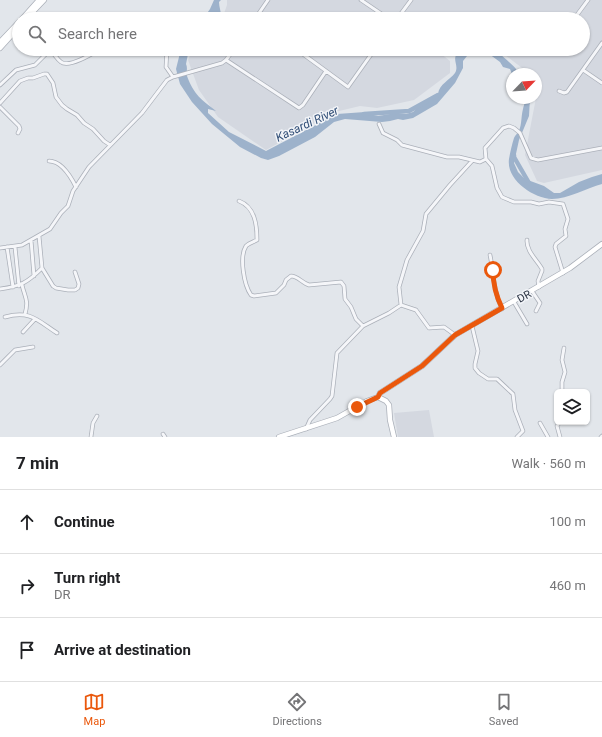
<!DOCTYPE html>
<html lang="en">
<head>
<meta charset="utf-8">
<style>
	:root { --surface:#fff; --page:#f6f6f6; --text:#202124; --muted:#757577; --line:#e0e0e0; --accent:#ea580c }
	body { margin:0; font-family:Roboto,sans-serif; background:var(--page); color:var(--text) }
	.controls { position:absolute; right:12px; bottom:12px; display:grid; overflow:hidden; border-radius:6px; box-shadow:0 1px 3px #0004 }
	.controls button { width:36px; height:36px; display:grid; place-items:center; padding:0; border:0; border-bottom:1px solid var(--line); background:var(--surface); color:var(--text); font:20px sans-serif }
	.compass { position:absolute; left:506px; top:68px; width:36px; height:36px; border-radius:50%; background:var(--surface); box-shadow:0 1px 3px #0004; rotate:65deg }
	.stop { position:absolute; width:12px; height:12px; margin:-9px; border:3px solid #ea580c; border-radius:50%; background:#fff }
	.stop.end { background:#ea580c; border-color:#fff; box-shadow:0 1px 4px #0008 }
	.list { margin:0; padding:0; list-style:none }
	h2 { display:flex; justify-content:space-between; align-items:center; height:52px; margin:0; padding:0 16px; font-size:17px }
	h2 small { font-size:13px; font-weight:400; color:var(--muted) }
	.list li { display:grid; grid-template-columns:26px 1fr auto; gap:12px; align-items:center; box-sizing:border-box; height:64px; padding:0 16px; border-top:1px solid var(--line) }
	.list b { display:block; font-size:15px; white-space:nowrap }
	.list p { margin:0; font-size:13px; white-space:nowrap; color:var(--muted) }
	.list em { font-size:13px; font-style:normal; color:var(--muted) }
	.icon { flex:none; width:22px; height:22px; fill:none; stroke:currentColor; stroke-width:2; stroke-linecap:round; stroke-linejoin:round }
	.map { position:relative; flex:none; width:602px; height:437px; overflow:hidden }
	.search { position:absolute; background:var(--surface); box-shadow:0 1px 3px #0004; left:12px; right:12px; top:12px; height:44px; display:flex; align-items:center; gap:10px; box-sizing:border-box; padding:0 14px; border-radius:22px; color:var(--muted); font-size:15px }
	.sheet { height:244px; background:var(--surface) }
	nav { display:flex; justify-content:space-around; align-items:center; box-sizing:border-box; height:56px; border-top:1px solid var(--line); background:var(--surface); font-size:11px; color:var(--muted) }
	nav a { display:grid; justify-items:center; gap:2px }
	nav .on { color:var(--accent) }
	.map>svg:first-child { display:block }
	.built { fill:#d4d8e0 }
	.water { fill:#9db2cb }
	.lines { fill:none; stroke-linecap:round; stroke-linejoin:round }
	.river { stroke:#9db2cb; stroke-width:4.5 }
	.street-casing { stroke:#abb0b9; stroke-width:4.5 }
	.secondary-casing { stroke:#abb0b9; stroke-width:6 }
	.street { stroke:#f5f6f9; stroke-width:3 }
	.secondary { stroke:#fff; stroke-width:4.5 }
	.route { stroke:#ea580c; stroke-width:5 }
	.labels { text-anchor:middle; stroke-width:3; stroke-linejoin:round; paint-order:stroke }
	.street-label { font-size:11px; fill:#2a3343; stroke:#f2f4f8 }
	.water-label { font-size:12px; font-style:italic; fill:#335078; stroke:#f2f4f8 }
</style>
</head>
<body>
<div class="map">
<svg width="602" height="437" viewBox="0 0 602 437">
	<rect width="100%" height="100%" fill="#e2e6eb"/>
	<path class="built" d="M227 0H602V170L544 183 537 181 525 155 536 98 538 85 536 74H530L497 49H583V19H458L452 15 449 19H222L227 5Z
		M193 49H435L450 61V73L414 100 377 108 360 106 335 112 266 150 218 117 199 90 188 60Z
		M429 410 434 437H398L394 413Z"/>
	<path class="water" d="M214 0H221L219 2C219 7 221 11 221 16L218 19H203L210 9Z
		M181 49H189L186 64C188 68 186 72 187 76 194 95 201 99 216 111L208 109V113L229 132 266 151 337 114 365 112 369 114 378 116 396 113 406 114 413 112 420 105 438 94C439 84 450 80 455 73 459 66 453 61 456 55 460 49 466 49 473 49 493 49 494 48 509 62 511 64 514 66 516 69 517 71 517 72 519 74H512L510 69 503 67 500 62 485 51 481 50H474L467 56 463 61V68L455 83 437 104 413 118 403 120 398 119 390 121 382 122 345 119 334 122 315 137 279 156 268 160 261 158 240 147 212 124 192 102 180 84 176 69Z
		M525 98H530L529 116 519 140 514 163 518 172 525 179 544 186 554 193H560L579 182 592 177 602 174V184C587 188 568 199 552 199 533 198 506 180 509 159 510 153 512 144 514 138 515 135 518 133 519 131 522 124 521 116 523 109 524 105 525 103 525 98Z"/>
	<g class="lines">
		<path class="river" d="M364 114 409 111 438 95
			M514 155V157L529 183"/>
		<defs>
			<path id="street" d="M361 0 389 19
				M255 19 268 0
				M397 19 411 0
				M574 19 588 0
				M167 49 166 67 173 77
				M296 49 348 87 375 49
				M226 60 299 108 303 105 326 71
				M583 70 602 83
				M0 85 16 70 35 65 48 52H52C55 55 57 59 61 62 69 68 92 54 100 49
				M559 91 564 93 567 92 602 43
				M0 103 20 81 28 78H33L44 74H47L53 83 56 97 62 105 67 109 77 115 84 123 93 129 104 141 110 145
				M0 107 19 126 20 129 18 133
				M379 124 383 133 397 140 402 145 447 157H459L480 162 486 159 492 166 497 188 502 197 514 202H531L539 204 549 202 563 204 568 219 565 229 566 236 556 244 555 247 563 273
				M486 159 485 148 503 128 509 126 514 128 520 133 531 158 538 160 602 148
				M49 161C61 161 71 177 76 187
				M239 201C255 207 257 225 257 240 253 242 249 243 246 246 239 257 244 285 251 295L254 296 276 293 284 285 286 280 291 276C298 276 302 283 309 285L341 282 344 286 345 299 351 307 356 319 363 326
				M39 236 42 268 53 286 56 288 68 290H75L78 288 79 284 75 272
				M31 240 34 276
				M527 240C526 251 537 260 542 269V271L538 281 539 287
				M7 247 13 287
				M15 247 19 286
				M0 248 22 245 50 229 61 213 68 206 73 191 89 167 142 113 167 80 173 77 222 63 226 60 234 49
				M490 255C494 274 493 291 502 309
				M22 285C25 298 29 300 25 314
				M0 289C21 286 27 283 42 268
				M532 291 540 303 536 311
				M514 302 527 324
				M401 305 399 287 407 260 423 231 426 214 450 185 472 161
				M5 317C30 310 37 320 57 333
				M472 326 478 351 475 364V368L479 373 488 379H497L513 394 515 410 523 431 517 437
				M23 332 35 319
				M0 365 15 350 33 347
				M562 392V382L565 372 562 360 564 348
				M560 422 557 426 560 437
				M540 423 548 437
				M306 429 310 420 330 399 332 396 337 353 363 326 389 313 401 305 416 310 429 328 444 327 455 335
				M163 434 165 437
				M91 437 93 423 97 416
				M601 437 602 436"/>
			<path id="secondary" d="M22 19 39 0
				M26 19 44 0
				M0 42 19 22
				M0 48 19 27
				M378 397 386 401 389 405 390 420 394 437
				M279 437 337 418 367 401 378 397 380 393 422 366 455 335 570 268 602 244"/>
		</defs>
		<use href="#street" class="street-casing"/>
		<use href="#secondary" class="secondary-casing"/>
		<use href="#street" class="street"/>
		<use href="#secondary" class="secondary"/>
	</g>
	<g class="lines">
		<path class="route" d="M357 407 378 397 380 393 422 366 455 335 502 308C496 296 493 284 493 270"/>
	</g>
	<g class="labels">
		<g class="street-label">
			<text transform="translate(524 296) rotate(-29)" y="4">DR</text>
		</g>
		<g class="water-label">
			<text transform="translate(307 124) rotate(-25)" y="4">Kasardi River</text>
		</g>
	</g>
</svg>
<div class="controls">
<button><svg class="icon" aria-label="layers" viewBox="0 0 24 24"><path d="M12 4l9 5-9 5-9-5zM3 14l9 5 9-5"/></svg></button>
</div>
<svg class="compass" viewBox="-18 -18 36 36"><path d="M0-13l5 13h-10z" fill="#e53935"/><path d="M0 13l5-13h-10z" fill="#757577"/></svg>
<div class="stop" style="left:493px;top:270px"></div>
<div class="stop end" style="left:357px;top:407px"></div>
<div class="search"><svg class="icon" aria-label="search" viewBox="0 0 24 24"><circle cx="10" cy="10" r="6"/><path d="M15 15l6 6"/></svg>Search here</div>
</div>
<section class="sheet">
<h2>7 min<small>Walk · 560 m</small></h2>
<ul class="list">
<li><svg class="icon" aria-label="ahead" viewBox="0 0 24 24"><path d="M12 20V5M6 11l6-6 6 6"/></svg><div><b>Continue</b></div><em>100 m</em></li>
<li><svg class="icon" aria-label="right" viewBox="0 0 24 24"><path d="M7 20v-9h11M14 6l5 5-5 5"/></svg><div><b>Turn right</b><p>DR</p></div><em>460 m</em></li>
<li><svg class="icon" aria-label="arrive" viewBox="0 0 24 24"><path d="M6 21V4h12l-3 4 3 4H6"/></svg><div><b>Arrive at destination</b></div></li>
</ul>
</section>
<nav>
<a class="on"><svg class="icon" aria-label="map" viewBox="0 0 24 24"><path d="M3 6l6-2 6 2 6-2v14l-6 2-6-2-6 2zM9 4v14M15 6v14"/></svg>Map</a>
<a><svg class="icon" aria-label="directions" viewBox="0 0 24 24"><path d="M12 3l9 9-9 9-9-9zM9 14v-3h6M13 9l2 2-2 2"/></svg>Directions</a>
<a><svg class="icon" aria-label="saved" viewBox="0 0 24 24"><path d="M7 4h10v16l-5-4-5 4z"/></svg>Saved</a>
</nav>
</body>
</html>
